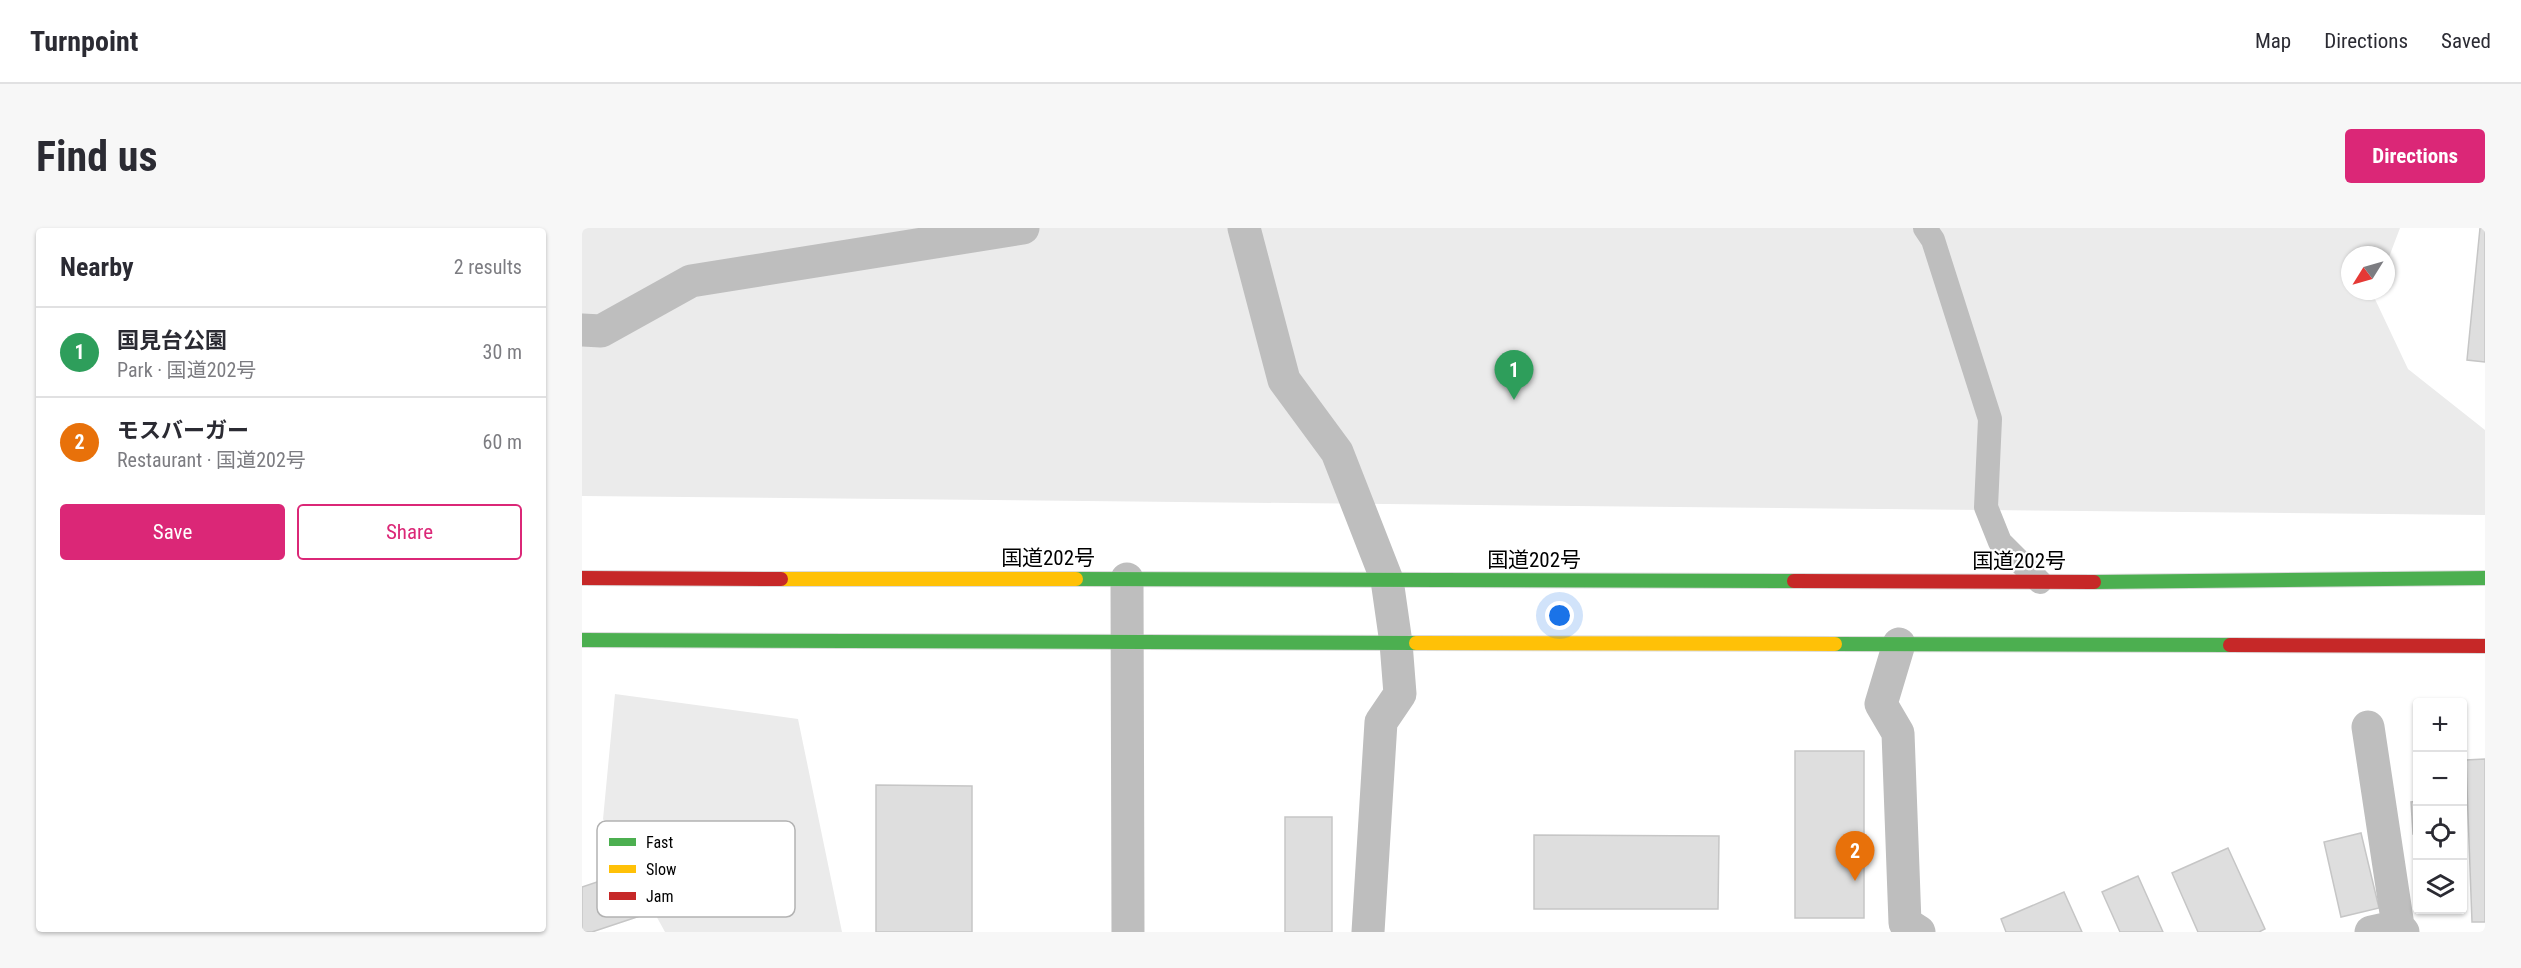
<!DOCTYPE html>
<html lang="en">
<head>
<meta charset="utf-8">
<style>
	:root { --surface:#fff; --page:#f7f7f7; --text:#2b2b33; --muted:#7c7c81; --line:#e1e1e2; --accent:#db2777 }
	body { margin:0; font-family:"Roboto Condensed","Noto Sans JP",sans-serif; background:var(--page); color:var(--text) }
	.controls { position:absolute; right:18px; bottom:18px; display:grid; overflow:hidden; border-radius:6px; box-shadow:0 2px 4px #0004 }
	.controls button { width:54px; height:54px; display:grid; place-items:center; padding:0; border:0; border-bottom:2px solid var(--line); background:var(--surface); color:var(--text); font:30px sans-serif }
	.compass { position:absolute; left:1759px; top:18px; width:54px; height:54px; border-radius:50%; background:var(--surface); box-shadow:0 2px 4px #0004; rotate:233deg }
	.you { position:absolute; left:978px; top:388px; width:21px; height:21px; margin:-15px; border:4px solid #fff; border-radius:50%; background:#1a73e8; box-shadow:0 0 0 9px #1a73e833 }
	.badge { display:grid; place-items:center; width:39px; height:39px; border-radius:50%; background:var(--accent); color:#fff; font-size:20px; font-weight:700 }
	.pin { position:absolute; translate:-50% -50px; filter:drop-shadow(0 2px 3px #0008) }
	.pin::after { content:''; position:absolute; top:32px; width:21px; height:18px; background:inherit; clip-path:polygon(0 0,100% 0,50% 100%) }
	.list { margin:0; padding:0; list-style:none }
	h2 { display:flex; justify-content:space-between; align-items:center; height:78px; margin:0; padding:0 24px; font-size:26px }
	h2 small { font-size:20px; font-weight:400; color:var(--muted) }
	.list li { display:grid; grid-template-columns:39px 1fr auto; gap:18px; align-items:center; box-sizing:border-box; height:90px; padding:0 24px; border-top:2px solid var(--line) }
	.list b { display:block; font-size:22px; white-space:nowrap }
	.list p { margin:0; font-size:20px; white-space:nowrap; color:var(--muted) }
	.list em { font-size:20px; font-style:normal; color:var(--muted) }
	.actions { display:flex; gap:12px; padding:18px 24px }
	.actions a { flex:1; padding:14px 0; border:2px solid var(--accent); border-radius:6px; text-align:center; font-size:21px; color:var(--accent) }
	.actions .main { background:var(--accent); color:#fff }
	.icon { flex:none; width:33px; height:33px; fill:none; stroke:currentColor; stroke-width:2; stroke-linecap:round; stroke-linejoin:round }
	.map { position:relative; flex:none; width:1903px; height:704px; overflow:hidden; border-radius:6px }
	header { display:flex; align-items:center; gap:36px; box-sizing:border-box; height:84px; padding:0 30px; background:var(--surface); border-bottom:2px solid var(--line) }
	header strong { font-size:28px }
	nav { display:flex; gap:33px; margin-inline-start:auto; font-size:21px }
	.intro { display:flex; align-items:center; justify-content:space-between; box-sizing:border-box; height:144px; padding:0 36px }
	h1 { margin:0; font-size:42px }
	.button { padding:15px 27px; border-radius:6px; background:var(--accent); color:#fff; font-size:21px; font-weight:700 }
	main { display:flex; gap:36px; padding:0 36px }
	aside { flex:1; background:var(--surface); border-radius:6px; box-shadow:0 2px 4px #0004 }
	.map>svg:first-child { display:block }
	.green { fill:#ebebeb }
	.building { fill:#dedede; stroke:#c6c6c6; stroke-width:1.5 }
	.lines { fill:none; stroke-linecap:round; stroke-linejoin:round }
	.fast-casing { stroke:#dbdbdb; stroke-width:16 }
	.slow-casing { stroke:#dbdbdb; stroke-width:16 }
	.jam-casing { stroke:#dbdbdb; stroke-width:16 }
	.lane { stroke:#bebebe; stroke-width:24 }
	.street { stroke:#bebebe; stroke-width:33 }
	.fast { stroke:#4caf50; stroke-width:14 }
	.slow { stroke:#ffc107; stroke-width:14 }
	.jam { stroke:#c62828; stroke-width:14 }
	.labels { text-anchor:middle; stroke-width:4.5; stroke-linejoin:round; paint-order:stroke }
	.street-label { font-size:21px; fill:#000; stroke:#fff }
	.key { fill:#fff; stroke:#b2b2b2; stroke-width:1.5 }
	.key-label { font-size:16px; fill:#000 }
</style>
</head>
<body>
<header>
<strong>Turnpoint</strong>
<nav><a>Map</a><a>Directions</a><a>Saved</a></nav>
</header>
<div class="intro"><h1>Find us</h1><a class="button">Directions</a></div>
<main>
<aside>
<h2>Nearby<small>2 results</small></h2>
<ul class="list">
<li><span class="badge" style="background:#2e9e5b">1</span><div><b>国見台公園</b><p>Park · 国道202号</p></div><em>30 m</em></li>
<li><span class="badge" style="background:#e8710a">2</span><div><b>モスバーガー</b><p>Restaurant · 国道202号</p></div><em>60 m</em></li>
</ul>
<div class="actions"><a class="main">Save</a><a>Share</a></div>
</aside>
<div class="map">
<svg width="1903" height="704" viewBox="0 0 1903 704">
	<rect width="100%" height="100%" fill="#fff"/>
	<path class="green" d="M0 0H1818L1804 37V27H1768V63H1795L1792 69 1826 141 1903 202V287L0 268Z
		M33 466 216 491 260 704H83L21 591Z"/>
	<path class="building" d="M1898 0H1903V134L1885 132Z
		M1213 523H1282V690H1213Z
		M1903 531V694H1890L1884 532Z
		M294 557 390 558V704H294Z
		M1836 573V606H1831L1829 574Z
		M703 589H750V704H703Z
		M1779 605 1797 680 1759 689 1742 614Z
		M952 607 1137 608 1136 681H952Z
		M1646 620 1683 701 1677 704H1616L1590 645Z
		M42 645 58 688 10 704H0V659Z
		M1556 648 1581 704H1538L1520 664Z
		M1482 664 1500 704H1424L1419 691Z"/>
	<g class="lines">
		<defs>
			<path id="fast" d="M494 351 1212 353
				M1512 354 1903 350
				M0 412 834 415
				M1253 416 1648 417"/>
			<path id="slow" d="M199 351H494
				M834 415 1253 416"/>
			<path id="jam" d="M0 350 199 351
				M1212 353 1512 354
				M1648 417 1903 418"/>
		</defs>
		<use href="#fast" class="fast-casing"/>
		<use href="#slow" class="slow-casing"/>
		<use href="#jam" class="jam-casing"/>
		<path class="lane" d="M1343 0 1351 12 1408 191 1404 279 1418 314 1458 354"/>
		<path class="street" d="M662 0 702 152 755 224 805 352 814 415 818 466 799 494 786 704
			M0 102 19 103 109 53 441 0
			M545 351 546 704
			M1317 416 1299 476 1316 505 1323 695 1337 704
			M1786 499 1816 698 1821 704
			M1789 704 1816 698"/>
		<use href="#fast" class="fast"/>
		<use href="#slow" class="slow"/>
		<use href="#jam" class="jam"/>
	</g>
	<g class="labels">
		<g class="street-label">
			<text x="466" y="337">国道202号</text>
			<text x="952" y="339">国道202号</text>
			<text x="1437" y="340">国道202号</text>
		</g>
	</g>
	<rect x="15" y="593" width="198" height="96" rx="9" class="key"/>
	<rect x="27" y="610" width="27" height="8" fill="#4caf50"/>
	<rect x="27" y="637" width="27" height="8" fill="#ffc107"/>
	<rect x="27" y="664" width="27" height="8" fill="#c62828"/>
	<g class="key-label">
		<text x="64" y="620">Fast</text>
		<text x="64" y="647">Slow</text>
		<text x="64" y="674">Jam</text>
	</g>
</svg>
<div class="controls">
<button>+</button>
<button>−</button>
<button><svg class="icon" aria-label="locate" viewBox="0 0 24 24"><circle cx="12" cy="12" r="6"/><path d="M12 2v4M12 18v4M2 12h4M18 12h4"/></svg></button>
<button><svg class="icon" aria-label="layers" viewBox="0 0 24 24"><path d="M12 4l9 5-9 5-9-5zM3 14l9 5 9-5"/></svg></button>
</div>
<svg class="compass" viewBox="-18 -18 36 36"><path d="M0-13l5 13h-10z" fill="#e53935"/><path d="M0 13l5-13h-10z" fill="#7c7c81"/></svg>
<div class="you"></div>
<div class="pin badge" style="left:932px;top:172px;background:#2e9e5b">1</div>
<div class="pin badge" style="left:1273px;top:653px;background:#e8710a">2</div>
</div>
</main>
</body>
</html>
